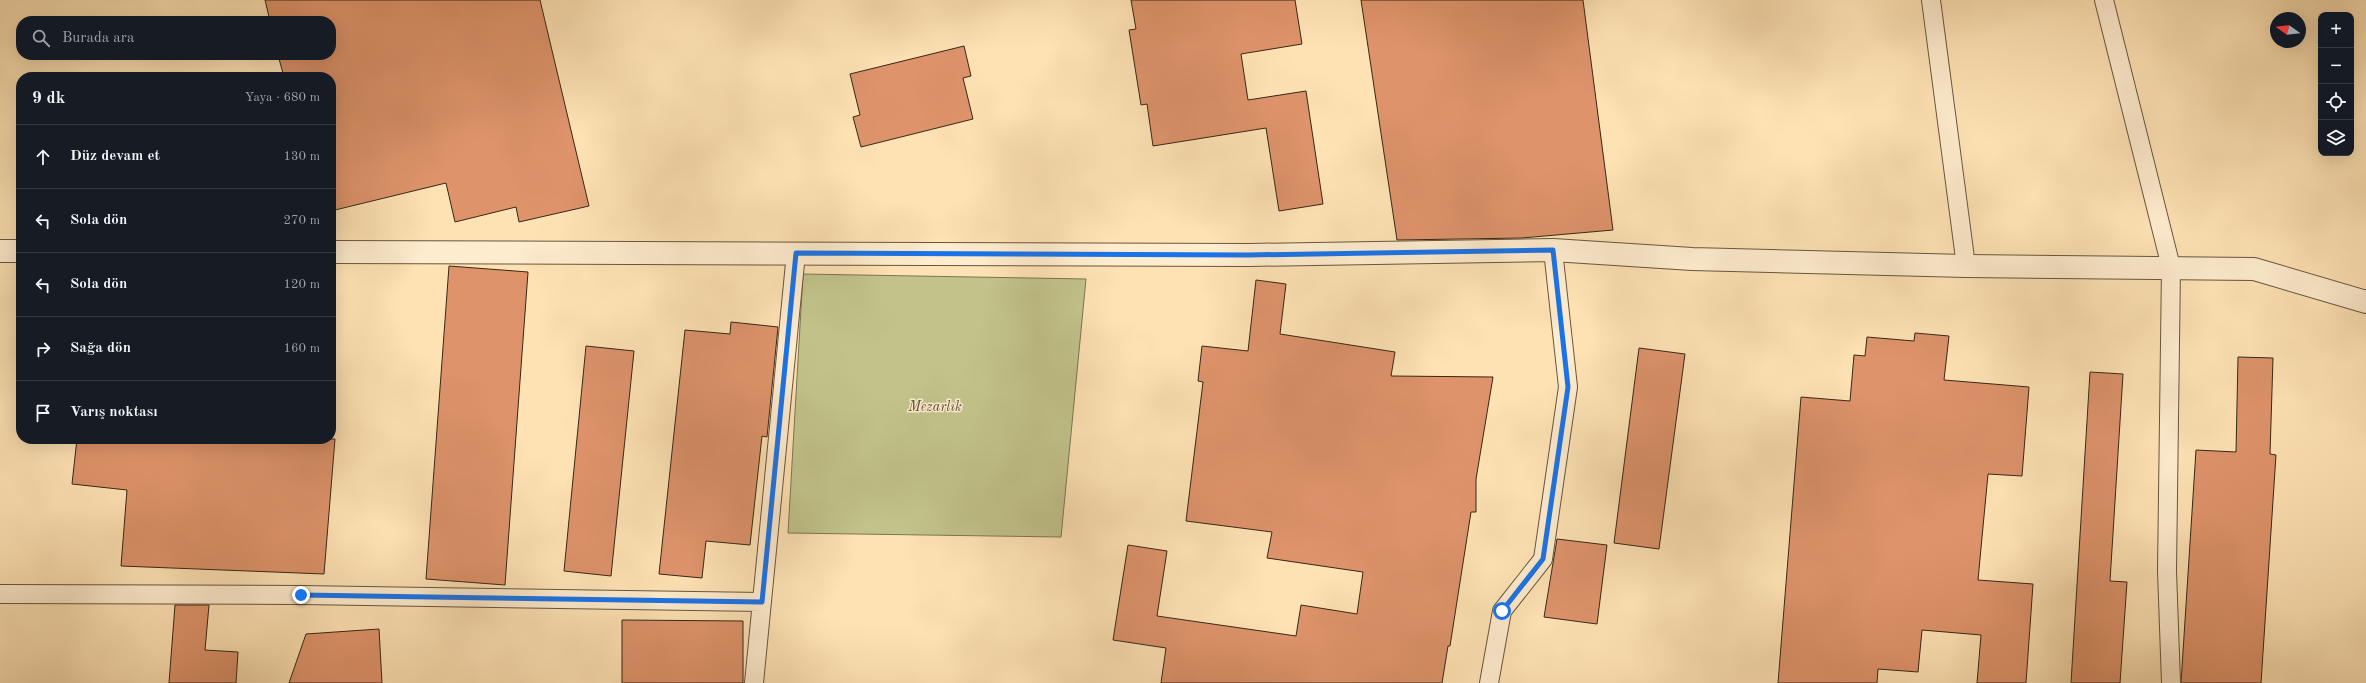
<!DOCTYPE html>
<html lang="tr">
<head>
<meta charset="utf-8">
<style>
	:root { --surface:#171b24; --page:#20242c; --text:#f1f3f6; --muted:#9ea1a6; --line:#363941 }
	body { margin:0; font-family:"Old Standard TT",serif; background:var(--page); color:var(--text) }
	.controls { position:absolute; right:12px; top:12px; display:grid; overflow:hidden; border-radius:8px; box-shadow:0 4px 16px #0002 }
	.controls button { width:36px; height:36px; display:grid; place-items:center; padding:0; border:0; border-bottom:1px solid var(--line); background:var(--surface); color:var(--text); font:20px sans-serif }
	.compass { position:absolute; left:2270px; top:12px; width:36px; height:36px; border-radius:50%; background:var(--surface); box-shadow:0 4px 16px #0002; rotate:285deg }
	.stop { position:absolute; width:12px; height:12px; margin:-9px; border:3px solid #1a73e8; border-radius:50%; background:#fff }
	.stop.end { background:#1a73e8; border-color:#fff; box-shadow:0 1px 4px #0008 }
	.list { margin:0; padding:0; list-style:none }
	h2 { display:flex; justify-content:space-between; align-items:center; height:52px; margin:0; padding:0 16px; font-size:17px }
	h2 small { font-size:13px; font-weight:400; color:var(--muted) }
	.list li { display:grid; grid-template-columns:26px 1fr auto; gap:12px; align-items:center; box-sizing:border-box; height:64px; padding:0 16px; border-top:1px solid var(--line) }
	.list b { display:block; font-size:15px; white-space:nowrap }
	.list em { font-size:13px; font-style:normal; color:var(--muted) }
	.icon { flex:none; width:22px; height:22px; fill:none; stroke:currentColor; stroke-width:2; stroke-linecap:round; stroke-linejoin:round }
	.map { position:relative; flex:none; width:2366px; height:683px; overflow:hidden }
	.search { position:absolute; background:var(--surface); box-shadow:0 4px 16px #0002; left:16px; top:16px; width:320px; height:44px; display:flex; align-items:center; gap:10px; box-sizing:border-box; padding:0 14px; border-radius:16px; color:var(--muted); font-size:15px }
	.panel { position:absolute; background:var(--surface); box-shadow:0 4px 16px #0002; left:16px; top:72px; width:320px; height:372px; border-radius:16px }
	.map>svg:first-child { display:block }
	.green { fill:#c2c38b; stroke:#7c7551 }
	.building { fill:#de936b; stroke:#352717 }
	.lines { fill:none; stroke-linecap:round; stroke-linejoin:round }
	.minor-casing { stroke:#67563e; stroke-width:20 }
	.tertiary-casing { stroke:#67563e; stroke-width:24 }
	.minor { stroke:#feecce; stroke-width:18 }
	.tertiary { stroke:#feecce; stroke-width:22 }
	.route { stroke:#1a73e8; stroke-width:5 }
	.labels { text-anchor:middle; stroke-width:3; stroke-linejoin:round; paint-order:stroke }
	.park-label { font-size:14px; font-style:italic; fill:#584e34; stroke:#feecce }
</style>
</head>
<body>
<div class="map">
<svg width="2366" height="683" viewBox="0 0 2366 683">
	<rect width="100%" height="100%" fill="#fee2b4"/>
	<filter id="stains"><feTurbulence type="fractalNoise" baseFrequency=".005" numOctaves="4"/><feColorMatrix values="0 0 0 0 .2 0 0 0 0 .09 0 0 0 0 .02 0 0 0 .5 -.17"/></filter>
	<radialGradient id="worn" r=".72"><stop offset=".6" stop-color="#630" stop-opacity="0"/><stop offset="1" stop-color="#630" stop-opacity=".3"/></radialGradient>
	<path class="green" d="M803 274 1086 279 1061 537 788 533Z"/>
	<path class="building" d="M265 0H540L589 206 519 222 516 207 455 222 446 183 331 211V77H284L278 55H331V21H270Z
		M1131 0H1295L1302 44 1241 54 1248 100 1306 91 1323 204 1279 211 1266 128 1153 146 1147 104 1141 105 1129 30 1136 29Z
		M1361 0H1583L1613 230 1522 238 1397 240Z
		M964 46 971 76 963 78 973 119 861 147 853 117 860 115 850 74Z
		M449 266 528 272 505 585 426 579Z
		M1256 280 1286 284 1280 334 1395 352 1391 376 1493 377 1476 479V512H1471L1450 646H1448L1442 683H1161L1166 648 1113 640 1128 545 1167 551 1157 616 1296 636 1301 605 1357 614 1363 572 1267 558 1272 532 1186 521 1203 382 1198 381 1202 346 1248 351Z
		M731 322 778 327 767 437 762 436 750 545 706 541 702 578 659 574 685 330 730 334Z
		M1915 333 1949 336 1944 380 2029 387 2022 476 1988 474 1978 580 2033 584 2026 683H1977L1981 635 1922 630 1918 672 1878 669 1877 683H1778L1801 397 1850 401 1854 355 1865 356 1867 337 1914 341Z
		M586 346 634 351 611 576 564 571Z
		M1639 348 1685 354 1659 549 1614 543Z
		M2238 357 2273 358 2270 454 2276 455 2261 683H2181L2196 450 2236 452Z
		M2090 372 2123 374 2110 581 2127 582 2120 683H2071Z
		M77 439H335L324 574 121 566 127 490 72 484Z
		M1557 539 1607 545 1597 624 1544 617Z
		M175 605H209L205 650 238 652 236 683H169Z
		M622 620 743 621V683H622Z
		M379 629 382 683H289L306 634Z"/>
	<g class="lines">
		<defs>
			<path id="minor" d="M1931 0 1966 266
				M2104 0 2171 267 2167 571 2171 683
				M0 594 301 595 762 602
				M754 683 796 253
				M1489 683 1502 611 1543 559 1568 387 1553 250"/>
			<path id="tertiary" d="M0 251H21
				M331 252 1249 255 1553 250 1692 259 1966 266 2254 269 2366 302"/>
		</defs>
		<use href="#minor" class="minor-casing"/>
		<use href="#tertiary" class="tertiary-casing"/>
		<use href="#minor" class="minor"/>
		<use href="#tertiary" class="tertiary"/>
	</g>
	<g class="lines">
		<path class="route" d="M301 595 762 602 796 253 1248 255 1553 250 1568 387 1543 559 1502 611"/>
	</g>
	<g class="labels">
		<g class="park-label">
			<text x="935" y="411">Mezarlık</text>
		</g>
	</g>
	<rect width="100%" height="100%" filter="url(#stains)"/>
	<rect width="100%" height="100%" fill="url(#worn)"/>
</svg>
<div class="controls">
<button>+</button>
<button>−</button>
<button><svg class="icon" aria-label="locate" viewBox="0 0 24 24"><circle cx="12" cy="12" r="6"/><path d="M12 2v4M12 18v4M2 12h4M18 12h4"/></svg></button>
<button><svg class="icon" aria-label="layers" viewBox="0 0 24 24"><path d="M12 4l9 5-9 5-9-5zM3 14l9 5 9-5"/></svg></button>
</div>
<svg class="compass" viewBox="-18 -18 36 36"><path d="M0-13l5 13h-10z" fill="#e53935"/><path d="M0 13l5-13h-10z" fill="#9ea1a6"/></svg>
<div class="stop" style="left:1502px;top:611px"></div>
<div class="stop end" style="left:301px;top:595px"></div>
<div class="search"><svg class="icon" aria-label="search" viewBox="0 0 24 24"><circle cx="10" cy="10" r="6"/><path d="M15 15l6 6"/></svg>Burada ara</div>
<section class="panel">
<h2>9 dk<small>Yaya · 680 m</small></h2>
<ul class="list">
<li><svg class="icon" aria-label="ahead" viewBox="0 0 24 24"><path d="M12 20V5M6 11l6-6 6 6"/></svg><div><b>Düz devam et</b></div><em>130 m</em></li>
<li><svg class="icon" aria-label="left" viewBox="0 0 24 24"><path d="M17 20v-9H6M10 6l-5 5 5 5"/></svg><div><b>Sola dön</b></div><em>270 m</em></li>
<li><svg class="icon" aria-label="left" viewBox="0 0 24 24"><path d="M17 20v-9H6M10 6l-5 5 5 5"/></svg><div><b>Sola dön</b></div><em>120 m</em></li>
<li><svg class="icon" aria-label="right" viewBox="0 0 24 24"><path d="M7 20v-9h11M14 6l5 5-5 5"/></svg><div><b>Sağa dön</b></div><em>160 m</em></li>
<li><svg class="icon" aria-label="arrive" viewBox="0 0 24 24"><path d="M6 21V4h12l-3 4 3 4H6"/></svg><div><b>Varış noktası</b></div></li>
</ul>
</section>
</div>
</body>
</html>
